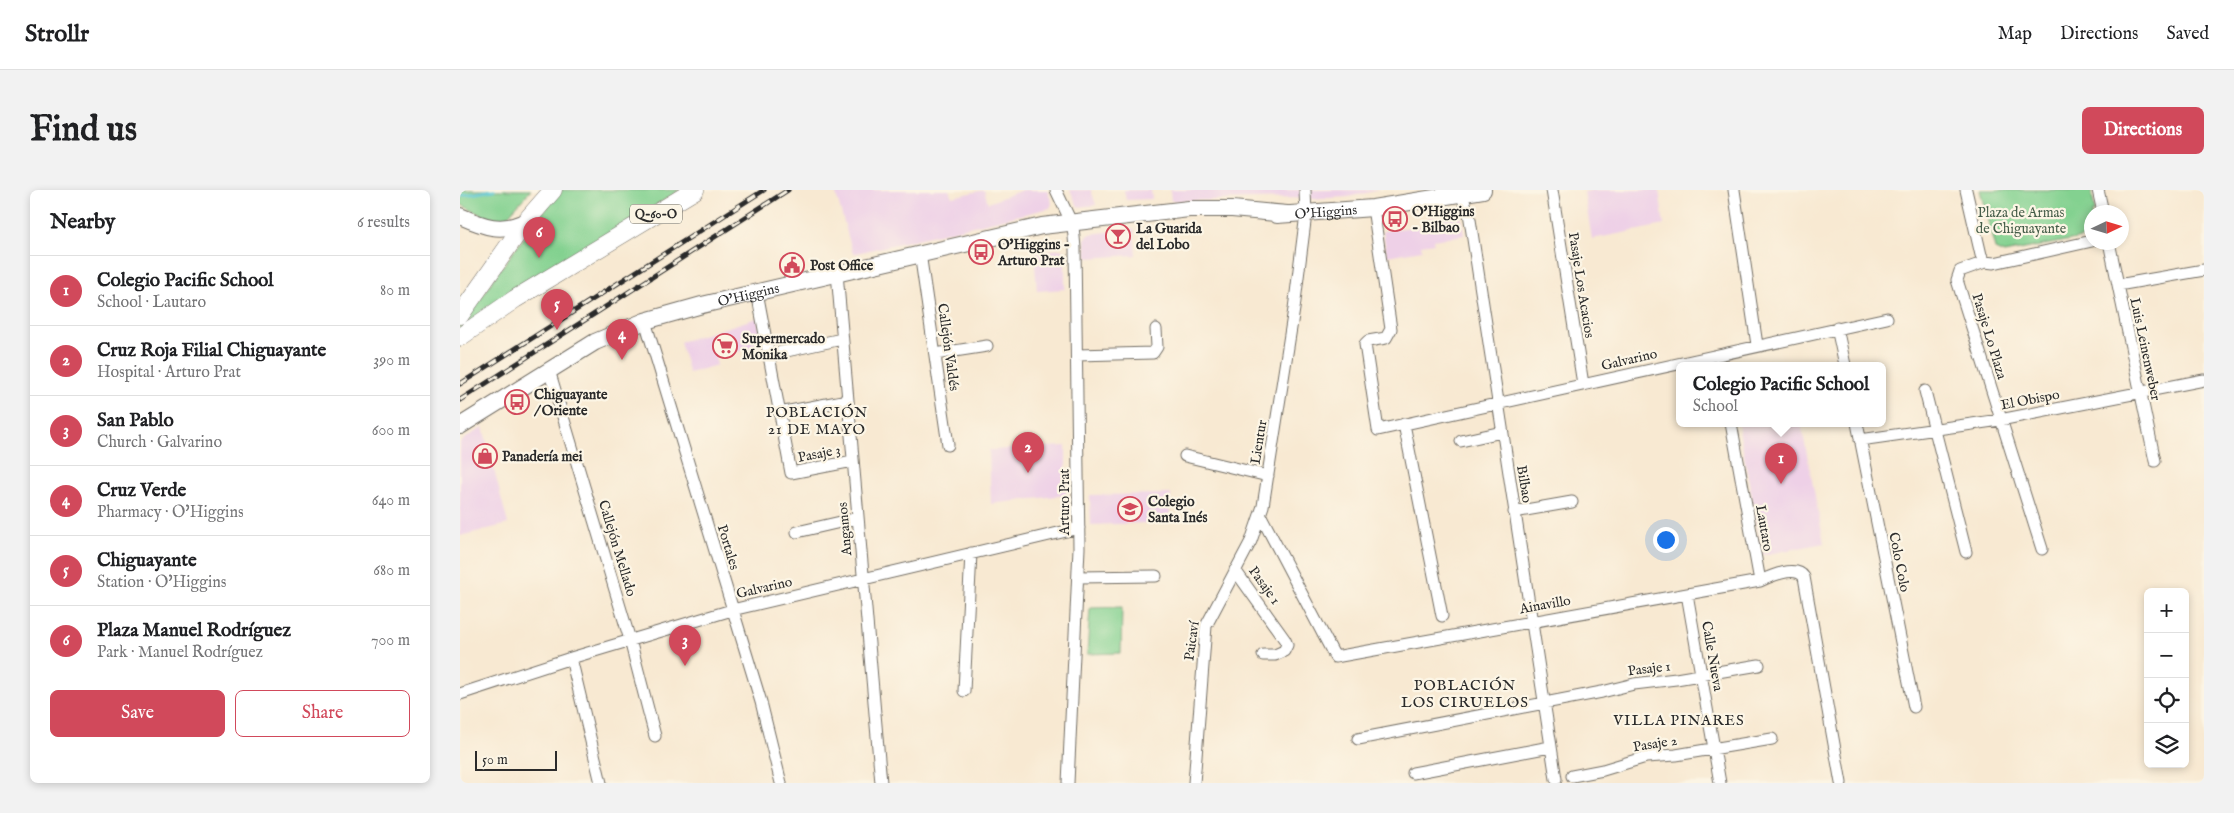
<!DOCTYPE html>
<html lang="en">
<head>
<meta charset="utf-8">
<style>
	:root { --surface:#fff; --page:#f2f2f2; --text:#202124; --muted:#757577; --line:#e0e0e0; --accent:#d1495b }
	body { margin:0; font-family:"IM FELL English",serif; background:var(--page); color:var(--text) }
	.controls { position:absolute; right:15px; bottom:15px; display:grid; overflow:hidden; border-radius:8px; box-shadow:0 2px 8px #0003 }
	.controls button { width:45px; height:45px; display:grid; place-items:center; padding:0; border:0; border-bottom:1px solid var(--line); background:var(--surface); color:var(--text); font:25px sans-serif }
	.compass { position:absolute; left:1624px; top:15px; width:45px; height:45px; border-radius:50%; background:var(--surface); box-shadow:0 2px 8px #0003; rotate:86deg }
	.scale { position:absolute; left:15px; bottom:12px; width:82px; box-sizing:border-box; padding-left:5px; border:2px solid #2b2b2b; border-top:0; font-size:14px; line-height:18px; white-space:nowrap; color:#2b2b2b; -webkit-text-stroke:4px #fcf5e5; paint-order:stroke }
	.you { position:absolute; left:1205px; top:349px; width:18px; height:18px; margin:-12px; border:4px solid #fff; border-radius:50%; background:#1a73e8; box-shadow:0 0 0 8px #1a73e833 }
	.badge { display:grid; place-items:center; width:32px; height:32px; border-radius:50%; background:var(--accent); color:#fff; font-size:16px; font-weight:700 }
	.pin { position:absolute; translate:-50% -41px; filter:drop-shadow(0 1px 2px #0008) }
	.pin::after { content:''; position:absolute; top:26px; width:18px; height:15px; background:inherit; clip-path:polygon(0 0,100% 0,50% 100%) }
	.popup { position:absolute; left:1216px; top:172px; width:210px; height:65px; box-sizing:border-box; display:grid; place-content:center; border-radius:8px; background:var(--surface); filter:drop-shadow(0 1px 4px #0005); font-size:16px; white-space:nowrap; color:var(--muted) }
	.popup b { font-size:19px; color:var(--text) }
	.popup::after { content:''; position:absolute; left:50%; top:100%; margin-left:-10px; border:10px solid transparent; border-top-color:var(--surface) }
	.list { margin:0; padding:0; list-style:none }
	h2 { display:flex; justify-content:space-between; align-items:center; height:65px; margin:0; padding:0 20px; font-size:21px }
	h2 small { font-size:16px; font-weight:400; color:var(--muted) }
	.list li { display:grid; grid-template-columns:32px 1fr auto; gap:15px; align-items:center; box-sizing:border-box; height:70px; padding:0 20px; border-top:1px solid var(--line) }
	.list b { display:block; font-size:19px; white-space:nowrap }
	.list p { margin:0; font-size:16px; white-space:nowrap; color:var(--muted) }
	.list em { font-size:16px; font-style:normal; color:var(--muted) }
	.actions { display:flex; gap:10px; padding:15px 20px }
	.actions a { flex:1; padding:11px 0; border:1px solid var(--accent); border-radius:8px; text-align:center; font-size:18px; color:var(--accent) }
	.actions .main { background:var(--accent); color:#fff }
	.icon { flex:none; width:28px; height:28px; fill:none; stroke:currentColor; stroke-width:2; stroke-linecap:round; stroke-linejoin:round }
	.map { position:relative; flex:none; width:1744px; height:593px; overflow:hidden; border-radius:8px }
	header { display:flex; align-items:center; gap:30px; box-sizing:border-box; height:70px; padding:0 25px; background:var(--surface); border-bottom:1px solid var(--line) }
	header strong { font-size:24px }
	nav { display:flex; gap:28px; margin-inline-start:auto; font-size:18px }
	.intro { display:flex; align-items:center; justify-content:space-between; box-sizing:border-box; height:120px; padding:0 30px }
	h1 { margin:0; font-size:35px }
	.button { padding:12px 22px; border-radius:8px; background:var(--accent); color:#fff; font-size:18px; font-weight:700 }
	main { display:flex; gap:30px; padding:0 30px }
	aside { flex:1; background:var(--surface); border-radius:8px; box-shadow:0 2px 8px #0003 }
	.map>svg:first-child { display:block }
	.built { fill:#eed0e7 }
	.green { fill:#83d190; stroke:#577e5e }
	.lines { fill:none; stroke-linecap:round; stroke-linejoin:round }
	.stream { stroke:#59c5d2; stroke-width:3 }
	.street-casing { stroke:#736e65; stroke-width:13 }
	.secondary-casing { stroke:#736e65; stroke-width:18 }
	.primary-casing { stroke:#736e65; stroke-width:19 }
	.street { stroke:#fff; stroke-width:11 }
	.secondary { stroke:#fff; stroke-width:16 }
	.primary { stroke:#fff; stroke-width:18 }
	.rail-casing { stroke:#2b2b2b; stroke-width:5 }
	.rail { stroke:#fcf5e5; stroke-width:3; stroke-dasharray:9; stroke-linecap:butt }
	.labels { text-anchor:middle; stroke-width:4.5; stroke-linejoin:round; paint-order:stroke }
	.shield { fill:#fcf5e5; stroke:#6a6863; stroke-width:1 }
	.shield-label { font-size:12px; font-weight:bold; fill:#2b2b2b }
	.poi-label { font-size:14px; font-weight:bold; fill:#2b2b2b; stroke:#fcf5e5; text-anchor:start }
	.street-label { font-size:14px; fill:#2b2b2b; stroke:#fcf5e5 }
	.park-label { font-size:14px; fill:#455d49; stroke:#fcf5e5 }
	.neighbourhood-label { font-size:15px; letter-spacing:1px; fill:#2b2b2b; stroke:#fcf5e5 }
</style>
</head>
<body>
<header>
<strong>Strollr</strong>
<nav><a>Map</a><a>Directions</a><a>Saved</a></nav>
</header>
<div class="intro"><h1>Find us</h1><a class="button">Directions</a></div>
<main>
<aside>
<h2>Nearby<small>6 results</small></h2>
<ul class="list">
<li><span class="badge">1</span><div><b>Colegio Pacific School</b><p>School · Lautaro</p></div><em>80 m</em></li>
<li><span class="badge">2</span><div><b>Cruz Roja Filial Chiguayante</b><p>Hospital · Arturo Prat</p></div><em>390 m</em></li>
<li><span class="badge">3</span><div><b>San Pablo</b><p>Church · Galvarino</p></div><em>600 m</em></li>
<li><span class="badge">4</span><div><b>Cruz Verde</b><p>Pharmacy · O'Higgins</p></div><em>640 m</em></li>
<li><span class="badge">5</span><div><b>Chiguayante</b><p>Station · O'Higgins</p></div><em>680 m</em></li>
<li><span class="badge">6</span><div><b>Plaza Manuel Rodríguez</b><p>Park · Manuel Rodríguez</p></div><em>700 m</em></li>
</ul>
<div class="actions"><a class="main">Save</a><a>Share</a></div>
</aside>
<div class="map">
<svg width="1744" height="593" viewBox="0 0 1744 593">
	<rect width="100%" height="100%" fill="#fcf5e5"/>
	<filter id="ink" filterUnits="userSpaceOnUse"><feTurbulence type="fractalNoise" baseFrequency=".02" numOctaves="2"/><feDisplacementMap in="SourceGraphic" scale="10" xChannelSelector="R" yChannelSelector="G"/><feConvolveMatrix kernelMatrix="1 2 1 2 8 2 1 2 1" color-interpolation-filters="sRGB"/></filter>
	<filter id="wash" filterUnits="userSpaceOnUse"><feTurbulence type="fractalNoise" baseFrequency=".0096" numOctaves="4" result="noise"/><feDisplacementMap in="SourceGraphic" scale="20" xChannelSelector="R" yChannelSelector="G"/><feGaussianBlur stdDeviation="1.12" result="paint"/><feColorMatrix in="noise" values="0 0 0 0 0 0 0 0 0 0 0 0 0 0 0 0 0 1.4 0 .05"/><feComposite in="paint" operator="in"/></filter>
	<g filter="url(#wash)">
		<rect width="100%" height="100%" fill="#f8e9d2"/>
		<path class="built" d="M382 0H489L492 7 524 0 528 13 562 0H587L592 13 590 18 393 64 376 4Z
			M610 0H631L636 15 618 17Z
			M664 0H691L692 9 666 10Z
			M710 0H840L841 8 711 11Z
			M851 0H919L888 7 851 9Z
			M1134 0H1199L1204 35 1132 49 1124 2Z
			M1000 22 1004 45 973 50 974 53 961 55 962 60 927 66 923 41 968 35 967 28Z
			M674 39 676 65 627 68 625 49 630 44Z
			M600 59 605 62V99L577 101 574 63Z
			M297 128 303 155 255 168 257 175 229 183 220 152Z
			M1285 233H1341L1364 353 1303 365 1278 234Z
			M23 237 48 334 0 346V252Z
			M606 256V305L531 314 529 260Z
			M711 304 709 332 631 335 630 305Z"/>
		<path class="green" d="M0 0H71L44 30 27 28 0 14Z
			M102 0H220L0 140V134L15 118 36 85 93 9Z
			M1520 0H1631L1635 22H1632L1631 46 1544 63 1535 59Z
			M662 417 661 463 627 464 630 418Z"/>
		<g class="lines">
			<path class="stream" d="M0 6 34 0"/>
		</g>
	</g>
	<g filter="url(#ink)">
		<g class="lines">
			<defs>
				<path id="street" d="M596 0 613 36 615 58 619 358 608 593
					M999 0 1009 23 1096 589
					M1092 0 1123 194
					M1274 0 1297 155
					M1506 0 1521 65 1525 72 1534 73 1632 51
					M1638 0 1643 22
					M913 18 931 139 926 148 908 151 905 154 918 240 1427 128
					M1649 52 1695 271
					M460 63 488 255
					M1525 72 1500 81 1497 90 1582 359
					M377 83 421 593
					M1658 95 1744 80
					M297 102 331 283 393 271
					M185 131 301 512 321 593
					M1377 138 1385 175
					M475 164 527 156
					M308 165 382 149
					M617 165 693 163 697 157 696 139
					M89 180 170 450 195 546
					M1465 201 1506 362
					M319 223 388 210
					M1271 233 1300 391
					M1397 233 1454 517
					M944 234 982 426
					M1400 250 1540 230 1744 190
					M1001 251 1042 242
					M725 266 808 286
					M1054 322 1112 312
					M801 326 875 467 1300 391C1311 386 1336 375 1344 387L1381 593
					M337 342 398 328
					M775 380 825 450 827 455 824 461 815 465H803
					M618 387 696 386
					M1227 404 1260 593
					M111 468 141 593
					M504 501 511 363
					M0 504 111 468 272 420 619 338
					M898 549 1142 502 1174 494 1216 489 1299 475
					M953 583 1090 557
					M1112 586 1143 580 1186 567 1216 565 1312 549
					M734 593 746 436 791 351 803 316 834 119 846 24 845 0"/>
				<g id="secondary">
					<path id="s1" d="M817 25 913 18 1023 0"/>
					<path d="M0 26C23 36 41 44 66 31"/>
					<path id="s2" d="M0 236 135 152 185 131 242 115 582 36 729 19H772L827 24"/>
				</g>
				<path id="primary" d="M0 125 66 31 93 0
					M0 147 55 109 235 0"/>
			</defs>
			<use href="#street" class="street-casing"/>
			<use href="#secondary" class="secondary-casing"/>
			<use href="#primary" class="primary-casing"/>
			<use href="#street" class="street"/>
			<use href="#secondary" class="secondary"/>
			<use href="#primary" class="primary"/>
			<defs>
				<path id="rail" d="M0 194 304 0
					M0 210 328 0"/>
			</defs>
			<use href="#rail" class="rail-casing"/>
			<use href="#rail" class="rail"/>
		</g>
	</g>
	<defs>
		<symbol id="bus-ring" viewBox="-11 -11 22 22"><circle r="9.5" fill="#fcf5e5" stroke="#d1495b" stroke-width="1.5"/><path d="M-5-6H5V4H4V6H2V4H-2V6H-4V4H-5ZM-3.5-4V0h7V-4ZM-3.5 1.2v1.5H-2V1.2ZM2 1.2v1.5H3.5V1.2Z" fill="#d1495b"/></symbol>
		<symbol id="bar-ring" viewBox="-11 -11 22 22"><circle r="9.5" fill="#fcf5e5" stroke="#d1495b" stroke-width="1.5"/><path d="M-6-5H6L.8 .8V4.5H3.5V6h-7V4.5H-.8V.8Z" fill="#d1495b"/></symbol>
		<symbol id="civic-ring" viewBox="-11 -11 22 22"><circle r="9.5" fill="#fcf5e5" stroke="#d1495b" stroke-width="1.5"/><path d="M-.6-6.5H3V-4.5H.6V-3L4-1V1h2V6H-6V1h2V-1L-.6-3ZM-1.2 2.5V6h2.4V2.5Z" fill="#d1495b"/></symbol>
		<symbol id="supermarket-ring" viewBox="-11 -11 22 22"><circle r="9.5" fill="#fcf5e5" stroke="#d1495b" stroke-width="1.5"/><path d="M-6-5.5h2.5l.6 2H6L4.5 2H-2.5L-4.4-4H-6ZM-1.5 3.2a1.3 1.3 0 1 0 .1 0ZM3 3.2a1.3 1.3 0 1 0 .1 0Z" fill="#d1495b"/></symbol>
		<symbol id="shop-ring" viewBox="-11 -11 22 22"><circle r="9.5" fill="#fcf5e5" stroke="#d1495b" stroke-width="1.5"/><path d="M-5-2.5h2.3a2.7 3.5 0 0 1 5.4 0H5L5.5 6h-11ZM-1.5-2.5h3a1.5 2.3 0 0 0-3 0Z" fill="#d1495b"/></symbol>
		<symbol id="school-ring" viewBox="-11 -11 22 22"><circle r="9.5" fill="#fcf5e5" stroke="#d1495b" stroke-width="1.5"/><path d="M0-5L7-2L0 1L-7-2ZM-4 1L0 2.5L4 1V4Q0 6-4 4Z" fill="#d1495b"/></symbol>
	</defs>
	<g fill-rule="evenodd">
		<use href="#bus-ring" x="921" y="15" width="28" height="28"/>
		<use href="#bar-ring" x="644" y="32" width="28" height="28"/>
		<use href="#bus-ring" x="507" y="48" width="28" height="28"/>
		<use href="#civic-ring" x="318" y="61" width="28" height="28"/>
		<use href="#supermarket-ring" x="251" y="142" width="28" height="28"/>
		<use href="#bus-ring" x="43" y="198" width="28" height="28"/>
		<use href="#shop-ring" x="11" y="252" width="28" height="28"/>
		<use href="#school-ring" x="656" y="305" width="28" height="28"/>
	</g>
	<g class="labels">
		<rect class="shield" x="170" y="14.5" width="52" height="19" rx="4"/>
		<g class="shield-label">
			<text x="196" y="28">Q-60-O</text>
		</g>
		<g class="poi-label">
			<text x="952" y="26">O'Higgins<tspan x="952" dy="16">- Bilbao</tspan></text>
			<text x="676" y="43">La Guarida<tspan x="676" dy="16">del Lobo</tspan></text>
			<text x="538" y="59">O'Higgins -<tspan x="538" dy="16">Arturo Prat</tspan></text>
			<text x="350" y="80">Post Office</text>
			<text x="282" y="153">Supermercado<tspan x="282" dy="16">Monika</tspan></text>
			<text x="74" y="209">Chiguayante<tspan x="74" dy="16">/ Oriente</tspan></text>
			<text x="42" y="271">Panadería mei</text>
			<text x="688" y="316">Colegio<tspan x="688" dy="16">Santa Inés</tspan></text>
		</g>
		<g class="street-label">
			<text dy="5" stroke="none"><textPath href="#s1" startOffset="49">O'Higgins</textPath></text>
			<text transform="translate(1122 95) rotate(81)" y="5">Pasaje Los Acacios</text>
			<text dy="5" stroke="none"><textPath href="#s2" startOffset="320">O'Higgins</textPath></text>
			<text transform="translate(1530 146) rotate(73)" y="5">Pasaje Lo Plaza</text>
			<text transform="translate(489 157) rotate(82)" y="5">Callejón Valdés</text>
			<text transform="translate(1686 159) rotate(78)" y="5">Luis Leinenweber</text>
			<text transform="translate(1169 169) rotate(-13)" y="5">Galvarino</text>
			<text transform="translate(1570 209) rotate(-11)" y="5">El Obispo</text>
			<text transform="translate(798 252) rotate(-81)" y="5">Lientur</text>
			<text transform="translate(359 263) rotate(-11)" y="5">Pasaje 3</text>
			<text transform="translate(1065 294) rotate(81)" y="5">Bilbao</text>
			<text transform="translate(604 312) rotate(-90)" y="5">Arturo Prat</text>
			<text transform="translate(1305 338) rotate(80)" y="5">Lautaro</text>
			<text transform="translate(384 339) rotate(-95)" y="5">Angamos</text>
			<text transform="translate(269 357) rotate(73)" y="5">Portales</text>
			<text transform="translate(158 358) rotate(73)" y="5">Callejón Mellado</text>
			<text transform="translate(1440 372) rotate(79)" y="5">Colo Colo</text>
			<text transform="translate(805 395) rotate(54)" y="5">Pasaje 1</text>
			<text transform="translate(304 397) rotate(-13)" y="5">Galvarino</text>
			<text transform="translate(1085 414) rotate(-10)" y="5">Ainavillo</text>
			<text transform="translate(731 451) rotate(-82)" y="5">Paicaví</text>
			<text transform="translate(1253 466) rotate(80)" y="5">Calle Nueva</text>
			<text transform="translate(1189 478) rotate(-7)" y="5">Pasaje 1</text>
			<text transform="translate(1195 553) rotate(-9)" y="5">Pasaje 2</text>
		</g>
		<g class="park-label">
			<text x="1561" y="27">Plaza de Armas<tspan x="1561" dy="16">de Chiguayante</tspan></text>
		</g>
		<g class="neighbourhood-label">
			<text x="357" y="227">POBLACIÓN<tspan x="357" dy="17">21 DE MAYO</tspan></text>
			<text x="1005" y="500">POBLACIÓN<tspan x="1005" dy="17">LOS CIRUELOS</tspan></text>
			<text x="1219" y="535">VILLA PINARES</text>
		</g>
	</g>
</svg>
<div class="controls">
<button>+</button>
<button>−</button>
<button><svg class="icon" aria-label="locate" viewBox="0 0 24 24"><circle cx="12" cy="12" r="6"/><path d="M12 2v4M12 18v4M2 12h4M18 12h4"/></svg></button>
<button><svg class="icon" aria-label="layers" viewBox="0 0 24 24"><path d="M12 4l9 5-9 5-9-5zM3 14l9 5 9-5"/></svg></button>
</div>
<svg class="compass" viewBox="-18 -18 36 36"><path d="M0-13l5 13h-10z" fill="#e53935"/><path d="M0 13l5-13h-10z" fill="#757577"/></svg>
<div class="scale">50 m</div>
<div class="you"></div>
<div class="pin badge" style="left:1321px;top:294px">1</div>
<div class="popup"><b>Colegio Pacific School</b>School</div>
<div class="pin badge" style="left:568px;top:283px">2</div>
<div class="pin badge" style="left:225px;top:476px">3</div>
<div class="pin badge" style="left:162px;top:170px">4</div>
<div class="pin badge" style="left:97px;top:140px">5</div>
<div class="pin badge" style="left:79px;top:68px">6</div>
</div>
</main>
</body>
</html>
